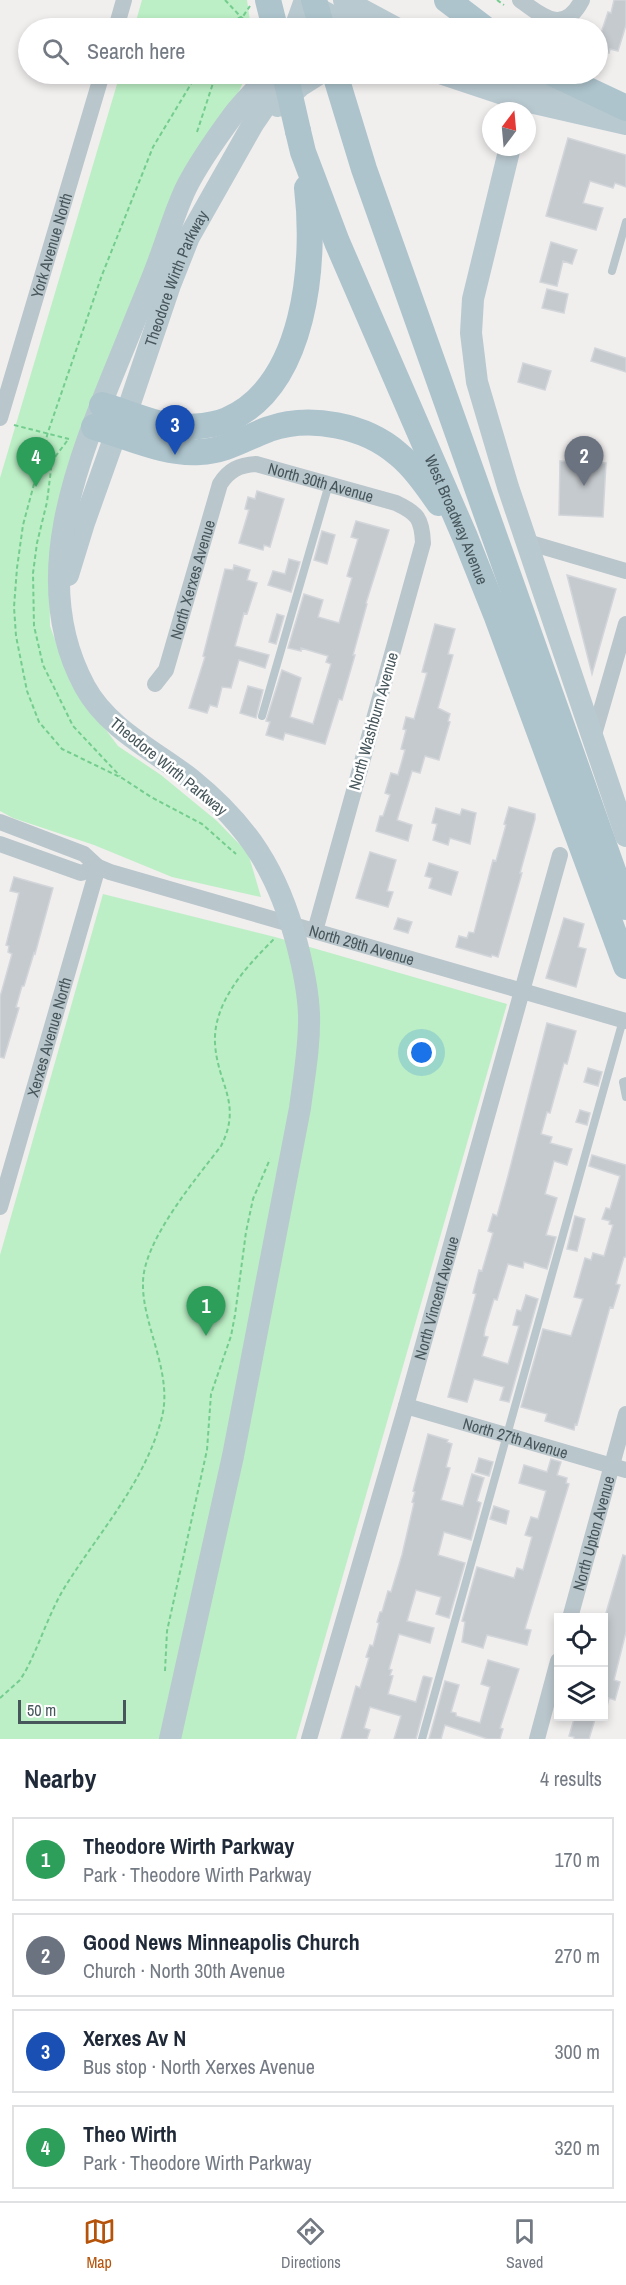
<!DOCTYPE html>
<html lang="en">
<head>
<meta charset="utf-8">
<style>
	:root { --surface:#fff; --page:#f6f6f7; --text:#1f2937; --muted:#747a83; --line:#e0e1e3; --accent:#b45309 }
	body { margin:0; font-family:"Archivo Narrow",sans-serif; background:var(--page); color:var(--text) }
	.controls { position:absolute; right:18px; bottom:18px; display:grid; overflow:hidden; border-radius:0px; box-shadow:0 3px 9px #0003 }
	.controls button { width:54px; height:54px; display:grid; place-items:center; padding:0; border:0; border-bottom:2px solid var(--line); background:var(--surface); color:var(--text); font:30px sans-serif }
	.compass { position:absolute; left:482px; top:102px; width:54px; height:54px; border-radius:50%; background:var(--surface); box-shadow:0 3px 9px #0003; rotate:16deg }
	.scale { position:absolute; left:18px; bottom:15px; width:108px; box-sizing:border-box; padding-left:6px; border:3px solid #46565b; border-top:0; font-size:16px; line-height:21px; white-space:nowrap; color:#46565b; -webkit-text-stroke:4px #fff; paint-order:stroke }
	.you { position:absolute; left:422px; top:1053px; width:21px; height:21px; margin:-15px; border:4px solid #fff; border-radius:50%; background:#1a73e8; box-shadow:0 0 0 9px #1a73e833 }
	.badge { display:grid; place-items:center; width:39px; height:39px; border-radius:50%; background:var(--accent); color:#fff; font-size:20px; font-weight:700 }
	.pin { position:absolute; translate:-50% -50px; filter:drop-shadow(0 2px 3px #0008) }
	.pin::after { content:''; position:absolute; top:32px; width:21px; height:18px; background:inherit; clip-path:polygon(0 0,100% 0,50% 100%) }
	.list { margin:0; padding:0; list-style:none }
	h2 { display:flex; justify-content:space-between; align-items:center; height:78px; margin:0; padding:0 24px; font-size:26px }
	h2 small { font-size:20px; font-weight:400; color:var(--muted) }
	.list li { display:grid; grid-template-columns:39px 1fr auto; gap:18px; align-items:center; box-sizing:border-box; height:84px; margin:0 12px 12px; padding:0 12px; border:2px solid var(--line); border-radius:0px }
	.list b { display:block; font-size:22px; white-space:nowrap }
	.list p { margin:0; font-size:20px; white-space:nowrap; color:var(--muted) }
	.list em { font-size:20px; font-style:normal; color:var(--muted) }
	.icon { flex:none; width:33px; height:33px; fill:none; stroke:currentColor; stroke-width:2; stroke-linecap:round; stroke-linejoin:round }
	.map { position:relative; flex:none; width:626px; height:1739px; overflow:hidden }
	.search { position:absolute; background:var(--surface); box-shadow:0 3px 9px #0003; left:18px; right:18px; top:18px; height:66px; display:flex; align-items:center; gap:15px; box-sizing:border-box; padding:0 21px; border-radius:33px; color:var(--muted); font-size:22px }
	.sheet { height:462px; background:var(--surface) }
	nav { display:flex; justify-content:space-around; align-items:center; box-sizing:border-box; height:84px; border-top:2px solid var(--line); background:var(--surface); font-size:16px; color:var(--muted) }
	nav a { display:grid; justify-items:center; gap:3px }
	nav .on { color:var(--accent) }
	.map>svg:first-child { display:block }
	.green { fill:#bcefc5 }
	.building { fill:#c5cace; stroke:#d2d6da; stroke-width:1.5 }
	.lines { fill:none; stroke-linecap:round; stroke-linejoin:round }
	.path { stroke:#74cd8f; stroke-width:2; stroke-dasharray:4.5 3; stroke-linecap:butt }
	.lane { stroke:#b9c6cb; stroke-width:8 }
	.street { stroke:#b9c6cb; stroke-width:16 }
	.secondary { stroke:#b9c9d0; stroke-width:22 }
	.primary { stroke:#adc4cd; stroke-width:26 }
	.primary-bridge { stroke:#adc4cd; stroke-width:26 }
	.labels { text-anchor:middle; stroke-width:5; stroke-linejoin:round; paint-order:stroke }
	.street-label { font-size:16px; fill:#46565b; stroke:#fff }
</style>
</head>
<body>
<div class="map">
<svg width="626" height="1739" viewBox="0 0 626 1739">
	<rect width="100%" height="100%" fill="#f1eeee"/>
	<path class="green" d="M142 0H247L251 28H134Z
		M120 74H247L192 192 49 561 50 626 70 682 118 746 161 775 217 821 248 853 261 897 172 877 94 845 13 818 0 811V478Z
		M103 894 275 937 507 1004 296 1739H0V1255Z"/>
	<path class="building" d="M614 0H626V25L618 51 610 49 609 53 597 50V45L608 12 611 13Z
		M568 138 626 155V187L615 183 613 188 590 181 583 203 603 208 596 230 546 216Z
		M551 242 577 250 572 264 563 261 557 286 540 282Z
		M547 289 568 294 564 313 542 308Z
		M595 348 626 358V372L591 361Z
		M523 363 551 371 545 390 518 382Z
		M560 461 606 463 603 517 559 515Z
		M257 491 284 499 270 547 264 545 263 550 239 543 249 510 245 509 248 497 255 499Z
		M356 521 389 530 366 603 367 604 353 655H355L342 700 339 699 325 744 285 733 283 740 266 735 270 722 266 721 282 670 301 678 290 717 313 724 331 664 326 662 328 656 301 648V651L288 648 304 594 323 600 318 617 339 623 352 578 347 576 358 539 351 537Z
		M322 531 335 535 327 564 314 560Z
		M289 559 300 562 291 592 268 585 273 571 285 574Z
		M234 565 250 570 247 580 257 583 247 614 244 613 235 646 269 655 265 668 239 660 231 688 222 687 217 707 210 705 207 713 189 708 205 657 203 656 225 569 233 570Z
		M567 575 616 589 592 674Z
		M277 614 284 616 276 644 269 642Z
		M435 624 455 629 448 654 453 655 438 708 450 714 448 721 450 722 439 760 425 756 420 773 412 771 397 820 412 825 408 841 376 831 380 816H383L390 795 385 793 391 773 398 775 405 750 401 749 406 730 403 729 406 717 414 719 427 673 422 672Z
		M248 686 263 690 256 718 240 713Z
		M509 807 535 814V819L520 873H522L498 957 492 955 491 957 456 947 459 936 467 938 469 932 474 933 493 860 496 861 506 825 504 824Z
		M436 808 460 815 462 809 476 813 470 844 450 838 448 845 433 840 437 824 432 823Z
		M370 852 396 860 387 891 393 892 388 907 356 898Z
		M429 863 458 872 451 895 429 888 432 878 425 876Z
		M14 877 53 888 35 954 34 953 24 986H22L16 1007 19 1008 4 1058 0 1057V997L12 954 8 952 9 946 6 945 19 893 10 891Z
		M398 918 412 922 408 933 394 929Z
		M564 918 584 924 578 947 586 949 576 987 546 978Z
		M547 1023 576 1031 567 1064 564 1063 550 1113 547 1112 541 1134 552 1137 550 1143 572 1149 567 1165 554 1161 545 1194 557 1198 546 1235 556 1237 547 1269 524 1262 523 1268 508 1264 497 1300 494 1299 485 1329 484 1336 488 1337 482 1356 508 1364 519 1326 513 1325 517 1310 521 1311 526 1295 538 1299 509 1402 500 1400 504 1387 474 1379 467 1402 448 1397 476 1294 473 1293 479 1270 482 1271 493 1233 488 1231 493 1214 497 1216 508 1176Z
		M588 1068 602 1072 598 1086 584 1082Z
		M580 1110 590 1113 587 1125 576 1122Z
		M592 1155 626 1165V1257H624L616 1284 620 1285 613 1308 610 1307 577 1425 575 1424 574 1430 545 1421 547 1414 521 1407 543 1329 571 1336 583 1299 574 1297 585 1258 591 1260 593 1253 604 1256 613 1225 609 1224 610 1221 602 1219 606 1208 610 1209 620 1176 589 1166Z
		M575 1216 585 1219 577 1251 567 1249Z
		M428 1434 448 1440 447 1442 452 1444 446 1467 450 1468 441 1500 463 1506 472 1474 484 1478 477 1501 481 1503 471 1540 444 1532 438 1555 465 1563 449 1618 436 1614 441 1597 416 1590 407 1621 434 1628 430 1643 399 1634 389 1669 392 1670 390 1675 393 1676 388 1694 416 1702 423 1677 424 1676 432 1678 416 1739H394L401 1716 370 1707 364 1728 370 1730 367 1739H341L356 1686 360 1688 369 1658 366 1657 370 1645 373 1646 379 1623 377 1622 380 1612H382L388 1591 391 1592 402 1555 414 1503 412 1502 415 1492 413 1491Z
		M479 1458 493 1462 489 1476 475 1472Z
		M551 1459 561 1462 557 1475 567 1478 566 1483 569 1484 526 1625 525 1629 531 1630 527 1645 487 1635 483 1648 462 1642 465 1622 462 1621 477 1567 514 1578 517 1568 523 1570 532 1537 525 1535 531 1517 538 1519 546 1491 519 1483 524 1465 547 1472Z
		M494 1506 509 1511 506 1524 490 1519Z
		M623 1555 626 1556V1632L614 1680 620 1682 615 1700 609 1698 607 1706 603 1705V1623Z
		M488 1660 519 1669 500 1728 503 1729 500 1739H488L445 1725 441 1739H429L445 1681 459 1685 451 1712 456 1713V1716L480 1723 490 1687 481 1684Z
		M575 1716H596L589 1739H574V1737L569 1736Z"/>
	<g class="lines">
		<path class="path" d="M225 0 241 17 253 26
			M497 0 504 5
			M504 23 512 28
			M227 28 231 22 241 17
			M235 28 250 6
			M197 74 153 147 102 275 48 432 23 525 17 568 14 607 16 636 27 691 39 722 62 749 122 778 151 797 202 824 236 854
			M400 74 425 82
			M197 132 216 74
			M14 425 69 439
			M67 441 52 461 47 502 37 543 33 573 34 626 43 665 73 726 120 776
			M165 1671 167 1631 207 1450 211 1394 231 1336 235 1315 246 1232 253 1199 270 1159
			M0 1698 20 1680 25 1672C39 1646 48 1616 63 1590 98 1533 145 1483 162 1417 173 1372 142 1325 143 1283 143 1241 196 1179 221 1146 243 1103 217 1084 215 1043 213 1001 248 965 275 938"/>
		<path class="lane" d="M612 271 626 222
			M262 716 329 484
			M626 1081 623 1082 626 1097
			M422 1739 623 1020"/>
		<g class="street">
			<path d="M520 0C543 17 564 35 582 0"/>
			<path d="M116 28 124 0"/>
			<path id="s1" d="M0 418 102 74"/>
			<path d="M527 542 626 571"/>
			<path id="s2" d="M155 684 166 670 220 484C229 470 239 465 256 464L396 503C417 513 422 518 423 543L315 931"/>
			<path d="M593 738 626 624"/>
			<path id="s3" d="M0 822 84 854 98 867 110 872 626 1021"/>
			<path d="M0 844 81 873 98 867"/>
			<path id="s4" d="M0 1207 98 867"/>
			<path id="s5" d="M406 1406 626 1470"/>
			<path id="s6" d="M570 1618 626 1414"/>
			<path id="s7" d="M309 1739 406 1406 560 855"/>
			<path d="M537 1739 558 1661"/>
		</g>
		<g class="secondary">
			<path d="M344 0 396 28"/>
			<path d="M306 2 354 28"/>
			<path d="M295 28 305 0"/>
			<path d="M443 74 521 100 626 124"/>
			<path d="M508 74 586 99"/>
			<path d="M278 106 300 86 319 74"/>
			<path d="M510 147 473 299 471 333 477 382 508 487 626 836"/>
			<path id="s8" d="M68 575 84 523 116 433 127 412 170 285 189 237 253 124 287 74"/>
			<path d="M170 1739 233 1456 300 1108C304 1077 310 1045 309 1014 308 990 303 967 297 944 278 872 249 826 191 779 155 751 108 729 85 687 20 568 91 432 135 320 143 300 152 280 159 260 168 236 175 211 186 188 199 162 217 137 234 114 245 100 258 88 269 74"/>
		</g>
		<g class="primary">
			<path d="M447 0 484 28"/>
			<path d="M335 74 364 169 626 907"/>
			<path d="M554 74 626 108"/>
			<path id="s9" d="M298 131 303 152 337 242 465 537 497 617 626 966"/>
			<path d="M102 405C130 413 161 429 191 427 202 426 216 425 227 420 306 386 316 262 307 188"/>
			<path d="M94 427C127 436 165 455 200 452 226 451 245 438 269 429 310 415 365 425 398 454 414 467 427 486 439 503"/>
		</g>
		<path class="primary-bridge" d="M268 0 275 28
			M314 0 322 28
			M285 74 298 131"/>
	</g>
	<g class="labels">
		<g class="street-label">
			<text dy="6" stroke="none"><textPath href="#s1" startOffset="180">York Avenue North</textPath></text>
			<text dy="6" stroke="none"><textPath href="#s8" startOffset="316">Theodore Wirth Parkway</textPath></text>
			<text dy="6" stroke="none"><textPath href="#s2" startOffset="322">North 30th Avenue</textPath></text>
			<text dy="6" stroke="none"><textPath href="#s9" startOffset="420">West Broadway Avenue</textPath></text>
			<text dy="6" stroke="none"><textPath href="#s2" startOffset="112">North Xerxes Avenue</textPath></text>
			<text transform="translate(373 721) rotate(-74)" y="6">North Washburn Avenue</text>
			<text transform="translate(169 766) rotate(39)" y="6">Theodore Wirth Parkway</text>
			<text dy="6" stroke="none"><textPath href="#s3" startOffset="384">North 29th Avenue</textPath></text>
			<text dy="6" stroke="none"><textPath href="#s4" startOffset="177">Xerxes Avenue North</textPath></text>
			<text dy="6" stroke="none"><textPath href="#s7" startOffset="459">North Vincent Avenue</textPath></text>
			<text dy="6" stroke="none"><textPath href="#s5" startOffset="114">North 27th Avenue</textPath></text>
			<text dy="6" stroke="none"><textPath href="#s6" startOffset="88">North Upton Avenue</textPath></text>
		</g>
	</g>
</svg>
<div class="controls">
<button><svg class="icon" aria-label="locate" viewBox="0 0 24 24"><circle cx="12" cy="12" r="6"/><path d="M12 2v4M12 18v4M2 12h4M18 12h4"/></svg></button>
<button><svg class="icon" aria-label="layers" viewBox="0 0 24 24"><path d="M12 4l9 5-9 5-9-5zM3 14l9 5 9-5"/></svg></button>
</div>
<svg class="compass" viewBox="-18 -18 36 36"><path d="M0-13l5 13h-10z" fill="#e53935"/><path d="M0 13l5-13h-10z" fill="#747a83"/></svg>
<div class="scale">50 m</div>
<div class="you"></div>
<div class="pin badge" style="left:206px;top:1336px;background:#2e9e5b">1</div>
<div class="pin badge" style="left:584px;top:486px;background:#6b7280">2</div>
<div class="pin badge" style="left:175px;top:455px;background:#1a4fb4">3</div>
<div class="pin badge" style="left:36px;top:487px;background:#2e9e5b">4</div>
<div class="search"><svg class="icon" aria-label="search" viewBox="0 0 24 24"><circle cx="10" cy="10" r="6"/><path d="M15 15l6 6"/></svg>Search here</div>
</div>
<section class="sheet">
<h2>Nearby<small>4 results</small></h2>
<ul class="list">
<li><span class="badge" style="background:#2e9e5b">1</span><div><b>Theodore Wirth Parkway</b><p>Park · Theodore Wirth Parkway</p></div><em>170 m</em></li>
<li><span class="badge" style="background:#6b7280">2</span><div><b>Good News Minneapolis Church</b><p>Church · North 30th Avenue</p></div><em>270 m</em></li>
<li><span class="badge" style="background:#1a4fb4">3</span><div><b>Xerxes Av N</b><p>Bus stop · North Xerxes Avenue</p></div><em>300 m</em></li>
<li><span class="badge" style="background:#2e9e5b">4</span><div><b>Theo Wirth</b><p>Park · Theodore Wirth Parkway</p></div><em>320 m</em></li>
</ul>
</section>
<nav>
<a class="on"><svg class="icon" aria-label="map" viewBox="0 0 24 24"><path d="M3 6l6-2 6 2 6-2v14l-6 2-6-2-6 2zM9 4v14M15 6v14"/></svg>Map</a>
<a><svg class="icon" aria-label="directions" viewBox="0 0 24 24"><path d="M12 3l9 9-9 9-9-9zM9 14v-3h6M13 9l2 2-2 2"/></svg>Directions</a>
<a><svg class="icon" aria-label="saved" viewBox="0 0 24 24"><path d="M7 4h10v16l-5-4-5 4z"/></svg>Saved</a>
</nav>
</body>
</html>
